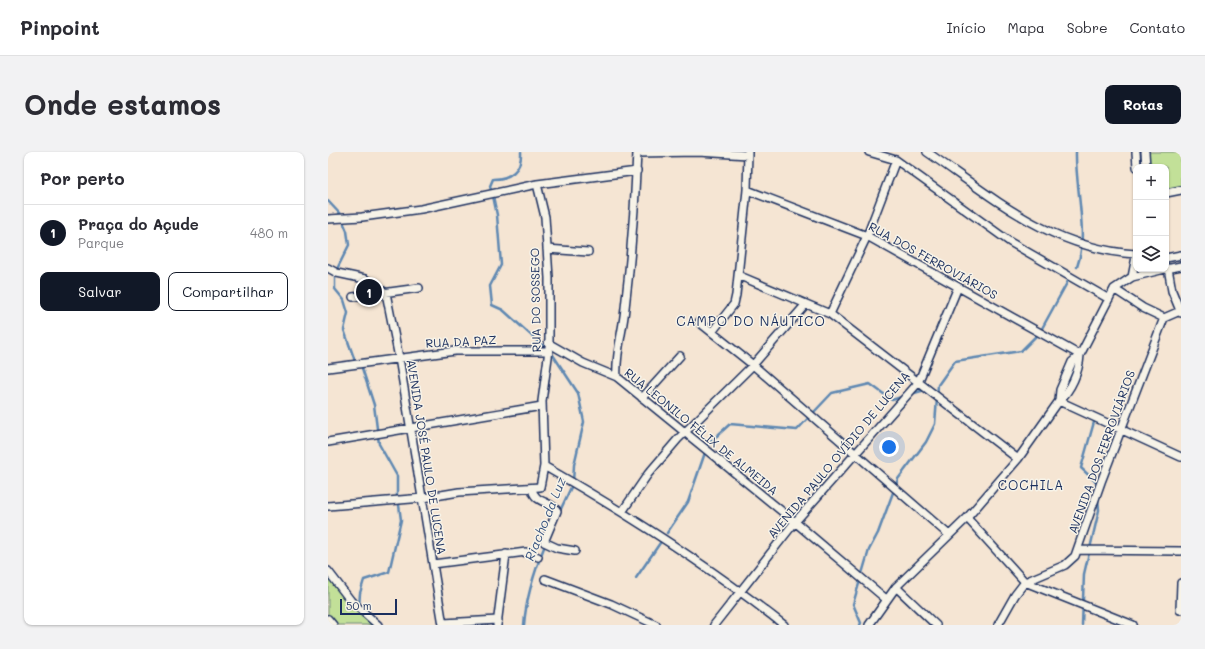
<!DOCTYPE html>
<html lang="pt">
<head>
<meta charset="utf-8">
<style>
	:root { --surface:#fff; --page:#f2f2f3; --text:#2b2b33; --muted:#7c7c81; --line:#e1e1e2; --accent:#111827 }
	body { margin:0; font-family:Mali,sans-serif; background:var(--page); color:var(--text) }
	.controls { position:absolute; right:12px; top:12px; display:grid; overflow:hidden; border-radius:8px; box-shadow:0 1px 3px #0004 }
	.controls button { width:36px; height:36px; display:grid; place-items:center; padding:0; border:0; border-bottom:1px solid var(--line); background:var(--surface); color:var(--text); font:20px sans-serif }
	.scale { position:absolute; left:12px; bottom:10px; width:57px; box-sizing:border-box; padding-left:4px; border:2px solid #1b2f5e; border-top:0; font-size:11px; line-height:14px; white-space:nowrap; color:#1b2f5e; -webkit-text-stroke:3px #f7f3e8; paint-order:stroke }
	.you { position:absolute; left:561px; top:295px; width:14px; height:14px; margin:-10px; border:3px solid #fff; border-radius:50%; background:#1a73e8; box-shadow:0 0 0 6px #1a73e833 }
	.badge { display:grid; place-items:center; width:26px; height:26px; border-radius:50%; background:var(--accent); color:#fff; font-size:13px; font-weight:700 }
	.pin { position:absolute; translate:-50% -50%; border:2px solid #fff; box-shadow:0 1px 4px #0006 }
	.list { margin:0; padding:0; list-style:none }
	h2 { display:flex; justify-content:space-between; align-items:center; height:52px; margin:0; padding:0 16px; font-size:17px }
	h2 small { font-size:13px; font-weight:400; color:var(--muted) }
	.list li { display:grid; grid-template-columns:26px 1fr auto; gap:12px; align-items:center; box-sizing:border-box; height:56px; padding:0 16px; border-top:1px solid var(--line) }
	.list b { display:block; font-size:15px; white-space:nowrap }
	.list p { margin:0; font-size:13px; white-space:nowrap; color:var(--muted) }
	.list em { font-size:13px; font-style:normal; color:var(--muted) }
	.actions { display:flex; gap:8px; padding:12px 16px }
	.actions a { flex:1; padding:9px 0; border:1px solid var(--accent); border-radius:8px; text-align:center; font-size:14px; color:var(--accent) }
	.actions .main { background:var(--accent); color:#fff }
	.icon { flex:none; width:22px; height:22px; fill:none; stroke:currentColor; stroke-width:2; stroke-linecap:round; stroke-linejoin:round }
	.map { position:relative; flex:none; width:853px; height:473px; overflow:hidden; border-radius:8px }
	header { display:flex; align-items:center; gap:24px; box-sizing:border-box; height:56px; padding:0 20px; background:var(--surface); border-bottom:1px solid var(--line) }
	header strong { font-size:19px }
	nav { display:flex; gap:22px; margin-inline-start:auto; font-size:14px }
	.intro { display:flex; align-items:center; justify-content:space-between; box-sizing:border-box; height:96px; padding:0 24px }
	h1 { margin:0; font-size:28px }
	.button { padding:10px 18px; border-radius:8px; background:var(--accent); color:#fff; font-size:14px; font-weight:700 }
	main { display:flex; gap:24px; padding:0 24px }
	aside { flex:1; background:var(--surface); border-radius:8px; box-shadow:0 1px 3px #0004 }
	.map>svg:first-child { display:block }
	.green { fill:#c2e098; stroke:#6e887b }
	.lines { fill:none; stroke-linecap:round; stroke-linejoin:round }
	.stream { stroke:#5e88b2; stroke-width:2.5 }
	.minor-casing { stroke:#1b2f5e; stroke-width:10 }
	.minor { stroke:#f7f3e8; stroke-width:7 }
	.labels { text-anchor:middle; stroke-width:3; stroke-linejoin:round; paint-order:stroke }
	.street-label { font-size:12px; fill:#1b2f5e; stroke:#f7f3e8 }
	.neighbourhood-label { font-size:13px; letter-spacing:1px; fill:#1b2f5e; stroke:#f7f3e8 }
	.water-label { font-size:13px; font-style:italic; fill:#375481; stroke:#f7f3e8 }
</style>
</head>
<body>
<header>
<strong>Pinpoint</strong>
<nav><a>Início</a><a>Mapa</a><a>Sobre</a><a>Contato</a></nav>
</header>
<div class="intro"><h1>Onde estamos</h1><a class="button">Rotas</a></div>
<main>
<aside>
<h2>Por perto<small></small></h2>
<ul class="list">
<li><span class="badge">1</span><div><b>Praça do Açude</b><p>Parque</p></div><em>480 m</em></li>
</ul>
<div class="actions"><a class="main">Salvar</a><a>Compartilhar</a></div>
</aside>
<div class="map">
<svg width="853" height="473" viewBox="0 0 853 473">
	<rect width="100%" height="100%" fill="#f5e5d3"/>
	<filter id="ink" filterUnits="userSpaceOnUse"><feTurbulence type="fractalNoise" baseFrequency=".025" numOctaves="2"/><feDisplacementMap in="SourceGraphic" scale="8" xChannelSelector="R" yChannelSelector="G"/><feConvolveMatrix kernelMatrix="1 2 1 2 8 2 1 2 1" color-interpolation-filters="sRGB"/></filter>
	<g filter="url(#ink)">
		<path class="green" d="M817 0H853V38L838 41V15H818Z
			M4 424 50 473H5L0 467V427Z"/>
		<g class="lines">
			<path class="stream" d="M748 0C747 35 761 83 749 115
				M163 38 162 34 165 27C182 27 194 18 193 0
				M165 44 169 63 173 113 162 134 164 153 175 158 225 203 250 241 256 270 246 313 245 331 231 361
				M0 49 13 63
				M16 72 19 79 21 93 7 121V137L16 148 20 161 16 178 27 209
				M34 216 46 253 51 292 69 324V345
				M583 242 597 238
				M766 270 753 316 769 331V334
				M339 381 360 350 380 292 402 272 469 278 504 241 542 232 564 248 576 244
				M308 426 332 391
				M31 455 32 441 36 428 61 420 73 368 71 353
				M196 473C198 445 207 418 217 393
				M532 473 533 471 525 452 541 398 550 381 570 327 598 290 607 272 610 233 627 209 693 199 712 180 740 129
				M754 473 756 422 771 358 770 345"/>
			<defs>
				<path id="minor" d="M541 0 568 8 682 90 781 147
					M599 0C666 46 723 97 808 102
					M808 0 809 15
					M817 0 818 15
					M419 38 539 84 752 203
					M838 41 853 38
					M0 67 34 65 93 57 209 32 309 19
					M219 97 260 100
					M838 106 853 103
					M0 116 9 121 37 127 58 141 71 206 115 473
					M840 116 844 139 853 161
					M838 117 853 114
					M412 124 502 162 690 307
					M804 125 808 105
					M786 137 815 156 836 166
					M25 145 91 136
					M502 162 539 84 568 8
					M371 170 425 213 621 383
					M384 180 406 152 408 143 419 38 420 0
					M220 191 255 211 289 225 467 370 558 447
					M0 216 127 199H220
					M289 225C287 203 295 179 297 156 303 105 307 53 309 1L370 0 420 3
					M314 246 352 204
					M731 249 853 305
					M731 249C743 238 751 220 752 203
					M0 290 214 254
					M216 314C300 362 380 413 456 473
					M204 336C206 352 223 348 229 359L216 390 229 396 247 399
					M0 354 95 346 131 340 212 335 216 314 214 249 221 198V126L217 65 209 32
					M294 360 320 322 350 287 425 213 478 152
					M639 366 697 430 805 473
					M750 398 853 399
					M105 412 198 400 210 405
					M0 419 23 449 50 473
					M217 427 283 452 328 473
					M568 435 608 473
					M852 458 853 431
					M0 467 5 473
					M115 471 170 468
					M169 473 178 402
					M386 473 467 370 590 231 630 135
					M541 473 568 435 639 366 690 307 731 249 732 238 744 210 752 203 786 137 804 125 837 117
					M670 473 687 443 697 430 737 413 747 404 773 330 836 166 852 159"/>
			</defs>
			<use href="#minor" class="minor-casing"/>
			<use href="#minor" class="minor"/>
		</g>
	</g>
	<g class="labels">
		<g class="street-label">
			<text transform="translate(605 109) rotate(29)" y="4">RUA DOS FERROVIÁRIOS</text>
			<text transform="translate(208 148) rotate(-91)" y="4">RUA DO SOSSEGO</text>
			<text transform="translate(133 190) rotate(-3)" y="4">RUA DA PAZ</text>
			<text transform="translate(373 280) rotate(39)" y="4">RUA LEONILO FÉLIX DE ALMEIDA</text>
			<text transform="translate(774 300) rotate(-70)" y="4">AVENIDA DOS FERROVIÁRIOS</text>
			<text transform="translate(511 303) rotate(-50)" y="4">AVENIDA PAULO OVÍDIO DE LUCENA</text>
			<text transform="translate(98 305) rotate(81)" y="4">AVENIDA JOSÉ PAULO DE LUCENA</text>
		</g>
		<g class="neighbourhood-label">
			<text x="423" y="174">CAMPO DO NÁUTICO</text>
			<text x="703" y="338">COCHILA</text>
		</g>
		<g class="water-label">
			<text transform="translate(217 367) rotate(-68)" y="5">Riacho da Luz</text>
		</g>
	</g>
</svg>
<div class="controls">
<button>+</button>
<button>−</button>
<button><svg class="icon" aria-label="layers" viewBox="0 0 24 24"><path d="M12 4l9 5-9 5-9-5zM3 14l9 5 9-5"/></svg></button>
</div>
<div class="scale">50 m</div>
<div class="you"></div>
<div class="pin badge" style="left:41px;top:140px">1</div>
</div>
</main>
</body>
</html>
